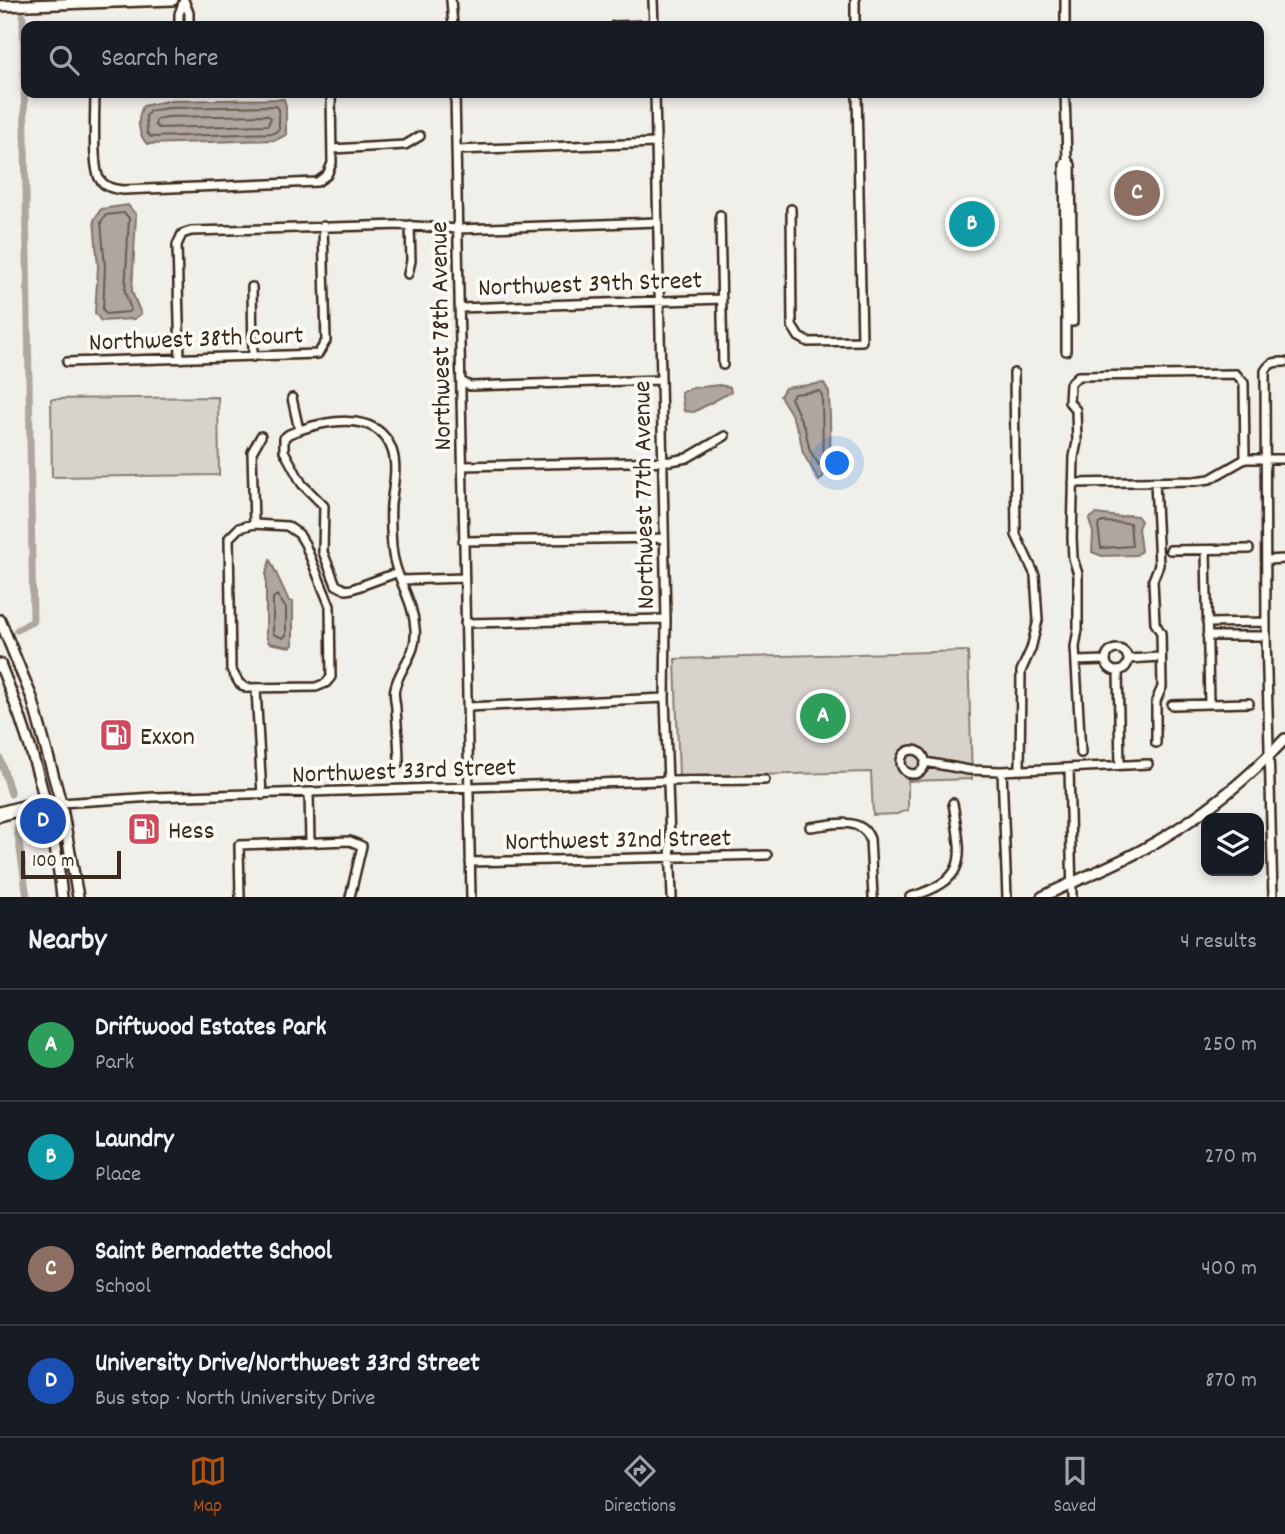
<!DOCTYPE html>
<html lang="en">
<head>
<meta charset="utf-8">
<style>
	:root { --surface:#171b24; --page:#242831; --text:#f1f3f6; --muted:#9ea1a6; --line:#363941; --accent:#b45309 }
	body { margin:0; font-family:Dekko,sans-serif; background:var(--page); color:var(--text) }
	.controls { position:absolute; right:21px; bottom:21px; display:grid; overflow:hidden; border-radius:14px; box-shadow:0 4px 10px #0003 }
	.controls button { width:63px; height:63px; display:grid; place-items:center; padding:0; border:0; border-bottom:2px solid var(--line); background:var(--surface); color:var(--text); font:35px sans-serif }
	.scale { position:absolute; left:21px; bottom:18px; width:100px; box-sizing:border-box; padding-left:7px; border:4px solid #3b2a1e; border-top:0; font-size:19px; line-height:24px; white-space:nowrap; color:#3b2a1e; -webkit-text-stroke:5px #fdfcf7; paint-order:stroke }
	.you { position:absolute; left:838px; top:464px; width:24px; height:24px; margin:-18px; border:5px solid #fff; border-radius:50%; background:#1a73e8; box-shadow:0 0 0 10px #1a73e833 }
	.badge { display:grid; place-items:center; width:46px; height:46px; border-radius:50%; background:var(--accent); color:#fff; font-size:23px; font-weight:700 }
	.pin { position:absolute; translate:-50% -50%; border:4px solid #fff; box-shadow:0 2px 7px #0006 }
	.list { margin:0; padding:0; list-style:none }
	h2 { display:flex; justify-content:space-between; align-items:center; height:91px; margin:0; padding:0 28px; font-size:30px }
	h2 small { font-size:23px; font-weight:400; color:var(--muted) }
	.list li { display:grid; grid-template-columns:46px 1fr auto; gap:21px; align-items:center; box-sizing:border-box; height:112px; padding:0 28px; border-top:2px solid var(--line) }
	.list b { display:block; font-size:26px; white-space:nowrap }
	.list p { margin:0; font-size:23px; white-space:nowrap; color:var(--muted) }
	.list em { font-size:23px; font-style:normal; color:var(--muted) }
	.icon { flex:none; width:38px; height:38px; fill:none; stroke:currentColor; stroke-width:2; stroke-linecap:round; stroke-linejoin:round }
	.map { position:relative; flex:none; width:1285px; height:897px; overflow:hidden }
	.search { position:absolute; background:var(--surface); box-shadow:0 4px 10px #0003; left:21px; right:21px; top:21px; height:77px; display:flex; align-items:center; gap:18px; box-sizing:border-box; padding:0 24px; border-radius:14px; color:var(--muted); font-size:26px }
	.sheet { height:539px; background:var(--surface) }
	nav { display:flex; justify-content:space-around; align-items:center; box-sizing:border-box; height:98px; border-top:2px solid var(--line); background:var(--surface); font-size:19px; color:var(--muted) }
	nav a { display:grid; justify-items:center; gap:4px }
	nav .on { color:var(--accent) }
	.map>svg:first-child { display:block }
	.green { fill:#d7d2cc; stroke:#897e75; stroke-width:2 }
	.water { fill:#aea69f; stroke:#80746b; stroke-width:2 }
	.lines { fill:none; stroke-linecap:round; stroke-linejoin:round }
	.shore { stroke:#695c52; stroke-width:2 }
	.canal { stroke:#aea69f; stroke-width:7 }
	.minor-casing { stroke:#3b2a1e; stroke-width:12 }
	.major-casing { stroke:#3b2a1e; stroke-width:14 }
	.minor { stroke:#fdfcf7; stroke-width:7 }
	.major { stroke:#fdfcf7; stroke-width:9 }
	.labels { text-anchor:middle; stroke-width:7; stroke-linejoin:round; paint-order:stroke }
	.street-label { font-size:26px; fill:#3b2a1e; stroke:#fdfcf7 }
	.poi-label { font-size:26px; fill:#3b2a1e; stroke:#fdfcf7; text-anchor:start }
</style>
</head>
<body>
<div class="map">
<svg width="1285" height="897" viewBox="0 0 1285 897">
	<rect width="100%" height="100%" fill="#f1efea"/>
	<filter id="ink" filterUnits="userSpaceOnUse"><feTurbulence type="fractalNoise" baseFrequency=".0143" numOctaves="2"/><feDisplacementMap in="SourceGraphic" scale="14" xChannelSelector="R" yChannelSelector="G"/><feConvolveMatrix kernelMatrix="1 2 1 2 8 2 1 2 1" color-interpolation-filters="sRGB"/></filter>
	<g filter="url(#ink)">
		<path class="green" d="M218 397 219 475 52 477 51 399Z
			M968 651 972 779 908 781V810L897 814 873 815 871 772 679 777 675 659Z"/>
		<path class="water" d="M284 99 286 106V135L276 140 147 144C137 133 137 118 143 106L167 101Z
			M128 205 136 215 132 292 141 314 134 319 101 321 95 313 98 267 94 220 101 209Z
			M824 383 829 392C829 413 836 469 819 481L803 453 799 432 790 412 780 396 785 388Z
			M719 385 730 387 731 392 694 412 684 411 681 392 692 388Z
			M1096 514 1120 517 1129 515 1137 516 1141 521 1138 528 1141 551 1136 555 1102 556 1092 552 1093 533 1089 519Z
			M270 560 289 601 293 602V645L290 647 269 643 266 636V574Z"/>
		<g class="lines">
			<path class="shore" d="M276 106 279 109V129L274 133 151 137 147 133 146 116 150 111 168 108Z
				M267 115 271 118 268 125 159 128 155 125 157 119 168 117Z
				M124 213 129 218 125 292 131 310 128 312 106 314 103 310 105 267 101 222 106 215Z
				M819 391 822 395 823 460 819 465 810 451 805 429 791 398 794 394Z
				M1102 522 1130 523 1132 546 1101 548 1098 525Z
				M277 595 286 608V635L283 638 273 634V598Z"/>
			<path class="canal" d="M17 630 33 621 23 16
				M0 758 11 794
				M17 828 27 897"/>
			<defs>
				<path id="minor" d="M184 0 189 13V26
					M451 0 453 26
					M653 0 654 26
					M855 0V26
					M1065 0V26
					M179 26V14L184 0
					M614 26 654 25
					M95 93C95 111 92 164 99 178 104 187 113 189 123 190L317 182 327 175 332 163 331 93
					M455 93 471 897
					M655 93 666 619 665 698 672 897
					M1065 93 1067 159
					M332 149 405 145 420 136
					M456 150 656 143
					M1067 159 1071 165 1073 322H1066L1064 165Z
					M791 209 792 326 799 337 808 342 862 341 857 93
					M720 215 723 365
					M408 274 411 261 410 225
					M252 287 253 357
					M460 308 722 299
					M1066 322V351
					M180 359 177 245 182 234 191 231 401 225 458 229 658 222
					M67 362 318 354 326 341 323 226
					M1014 373 1016 535 1035 575 1038 620 1031 649 1021 671 1020 770
					M461 381 470 386 661 380
					M292 398 299 430
					M463 466 671 461 687 458 725 436
					M1155 482 1159 565 1153 580 1155 623 1161 633 1162 687 1156 701V743
					M1073 483 1195 481 1210 479 1245 459H1285
					M254 524 287 526 299 534 305 544 330 606 331 677 326 683 316 687 246 688 239 683 231 669 229 538 239 528Z
					M254 524 252 452 261 436
					M463 541 664 538
					M1170 550 1249 549
					M1206 550 1209 704
					M1266 560 1285 559
					M396 573 352 589 346 590 336 585 323 552 324 506 302 484 284 451V438L289 434C320 422 377 407 392 450 398 467 393 487 391 504 390 518 391 532 392 547 394 576 413 598 415 628 418 654 400 666 395 688 393 694 396 703 396 709 397 727 399 745 399 763
					M401 580 464 578
					M465 623 666 619
					M1207 623 1266 622
					M1207 636H1266
					M1106 660a11 11 0 1 1 22 0a11 11 0 1 1-22 0Z
					M1129 659 1160 657
					M1076 661 1106 660
					M1118 671 1120 765
					M256 689 262 795
					M1172 705 1249 703
					M467 707 665 698
					M901 762a12 12 0 1 1 24 0a12 12 0 1 1-24 0Z
					M1081 753 1075 647 1078 629V574L1073 558 1072 538 1074 457 1077 442 1076 410 1069 402 1070 384 1078 376 1236 374 1244 383 1245 459
					M925 762 969 770 1002 771 1148 764
					M1069 768 1072 897
					M1002 771 1007 897
					M309 793 310 842
					M0 811 30 803 41 804
					M0 817 45 804 154 797 661 781 765 780
					M810 827C831 825 861 815 870 839L873 897
					M470 862 767 855
					M240 897 239 845 350 841 362 846 350 897
					M910 897C972 879 961 856 953 803
					M1273 897 1266 636 1265 371C1270 362 1275 362 1285 362"/>
				<path id="major" d="M0 6 173 0
					M0 620 32 698 61 803 78 897
					M0 664C30 738 54 818 62 897
					M1042 897C1074 881 1108 868 1140 851 1194 822 1243 784 1285 739"/>
			</defs>
			<use href="#minor" class="minor-casing"/>
			<use href="#major" class="major-casing"/>
			<use href="#minor" class="minor"/>
			<use href="#major" class="major"/>
		</g>
	</g>
	<defs>
		<symbol id="fuel-square" viewBox="-11 -11 22 22"><rect x="-9" y="-9" width="18" height="18" rx="4" fill="#d1495b" stroke="#fdfcf7"/><path d="M-5.5-6h7V0h2V4h1.3V-2.5L3-4.5l.8-.8L6-3V5H2.5V1h-1V6h-7ZM-4.2-4.7v3.2H.2V-4.7Z" fill="#fff"/></symbol>
	</defs>
	<g fill-rule="evenodd">
		<use href="#fuel-square" x="97" y="716" width="38" height="38"/>
		<use href="#fuel-square" x="125" y="810" width="38" height="38"/>
	</g>
	<g class="labels">
		<g class="street-label">
			<text transform="translate(590 282) rotate(-2)" y="9">Northwest 39th Street</text>
			<text transform="translate(439 336) rotate(-91)" y="9">Northwest 78th Avenue</text>
			<text transform="translate(196 337) rotate(-2)" y="9">Northwest 38th Court</text>
			<text transform="translate(642 495) rotate(-91)" y="9">Northwest 77th Avenue</text>
			<text transform="translate(404 769) rotate(-2)" y="9">Northwest 33rd Street</text>
			<text transform="translate(618 838) rotate(-1)" y="9">Northwest 32nd Street</text>
		</g>
		<g class="poi-label">
			<text x="140" y="744">Exxon</text>
			<text x="168" y="838">Hess</text>
		</g>
	</g>
</svg>
<div class="controls">
<button><svg class="icon" aria-label="layers" viewBox="0 0 24 24"><path d="M12 4l9 5-9 5-9-5zM3 14l9 5 9-5"/></svg></button>
</div>
<div class="scale">100 m</div>
<div class="you"></div>
<div class="pin badge" style="left:823px;top:716px;background:#2e9e5b">A</div>
<div class="pin badge" style="left:972px;top:224px;background:#0f9aa8">B</div>
<div class="pin badge" style="left:1137px;top:193px;background:#8d6e63">C</div>
<div class="pin badge" style="left:43px;top:821px;background:#1a4fb4">D</div>
<div class="search"><svg class="icon" aria-label="search" viewBox="0 0 24 24"><circle cx="10" cy="10" r="6"/><path d="M15 15l6 6"/></svg>Search here</div>
</div>
<section class="sheet">
<h2>Nearby<small>4 results</small></h2>
<ul class="list">
<li><span class="badge" style="background:#2e9e5b">A</span><div><b>Driftwood Estates Park</b><p>Park</p></div><em>250 m</em></li>
<li><span class="badge" style="background:#0f9aa8">B</span><div><b>Laundry</b><p>Place</p></div><em>270 m</em></li>
<li><span class="badge" style="background:#8d6e63">C</span><div><b>Saint Bernadette School</b><p>School</p></div><em>400 m</em></li>
<li><span class="badge" style="background:#1a4fb4">D</span><div><b>University Drive/Northwest 33rd Street</b><p>Bus stop · North University Drive</p></div><em>870 m</em></li>
</ul>
</section>
<nav>
<a class="on"><svg class="icon" aria-label="map" viewBox="0 0 24 24"><path d="M3 6l6-2 6 2 6-2v14l-6 2-6-2-6 2zM9 4v14M15 6v14"/></svg>Map</a>
<a><svg class="icon" aria-label="directions" viewBox="0 0 24 24"><path d="M12 3l9 9-9 9-9-9zM9 14v-3h6M13 9l2 2-2 2"/></svg>Directions</a>
<a><svg class="icon" aria-label="saved" viewBox="0 0 24 24"><path d="M7 4h10v16l-5-4-5 4z"/></svg>Saved</a>
</nav>
</body>
</html>
